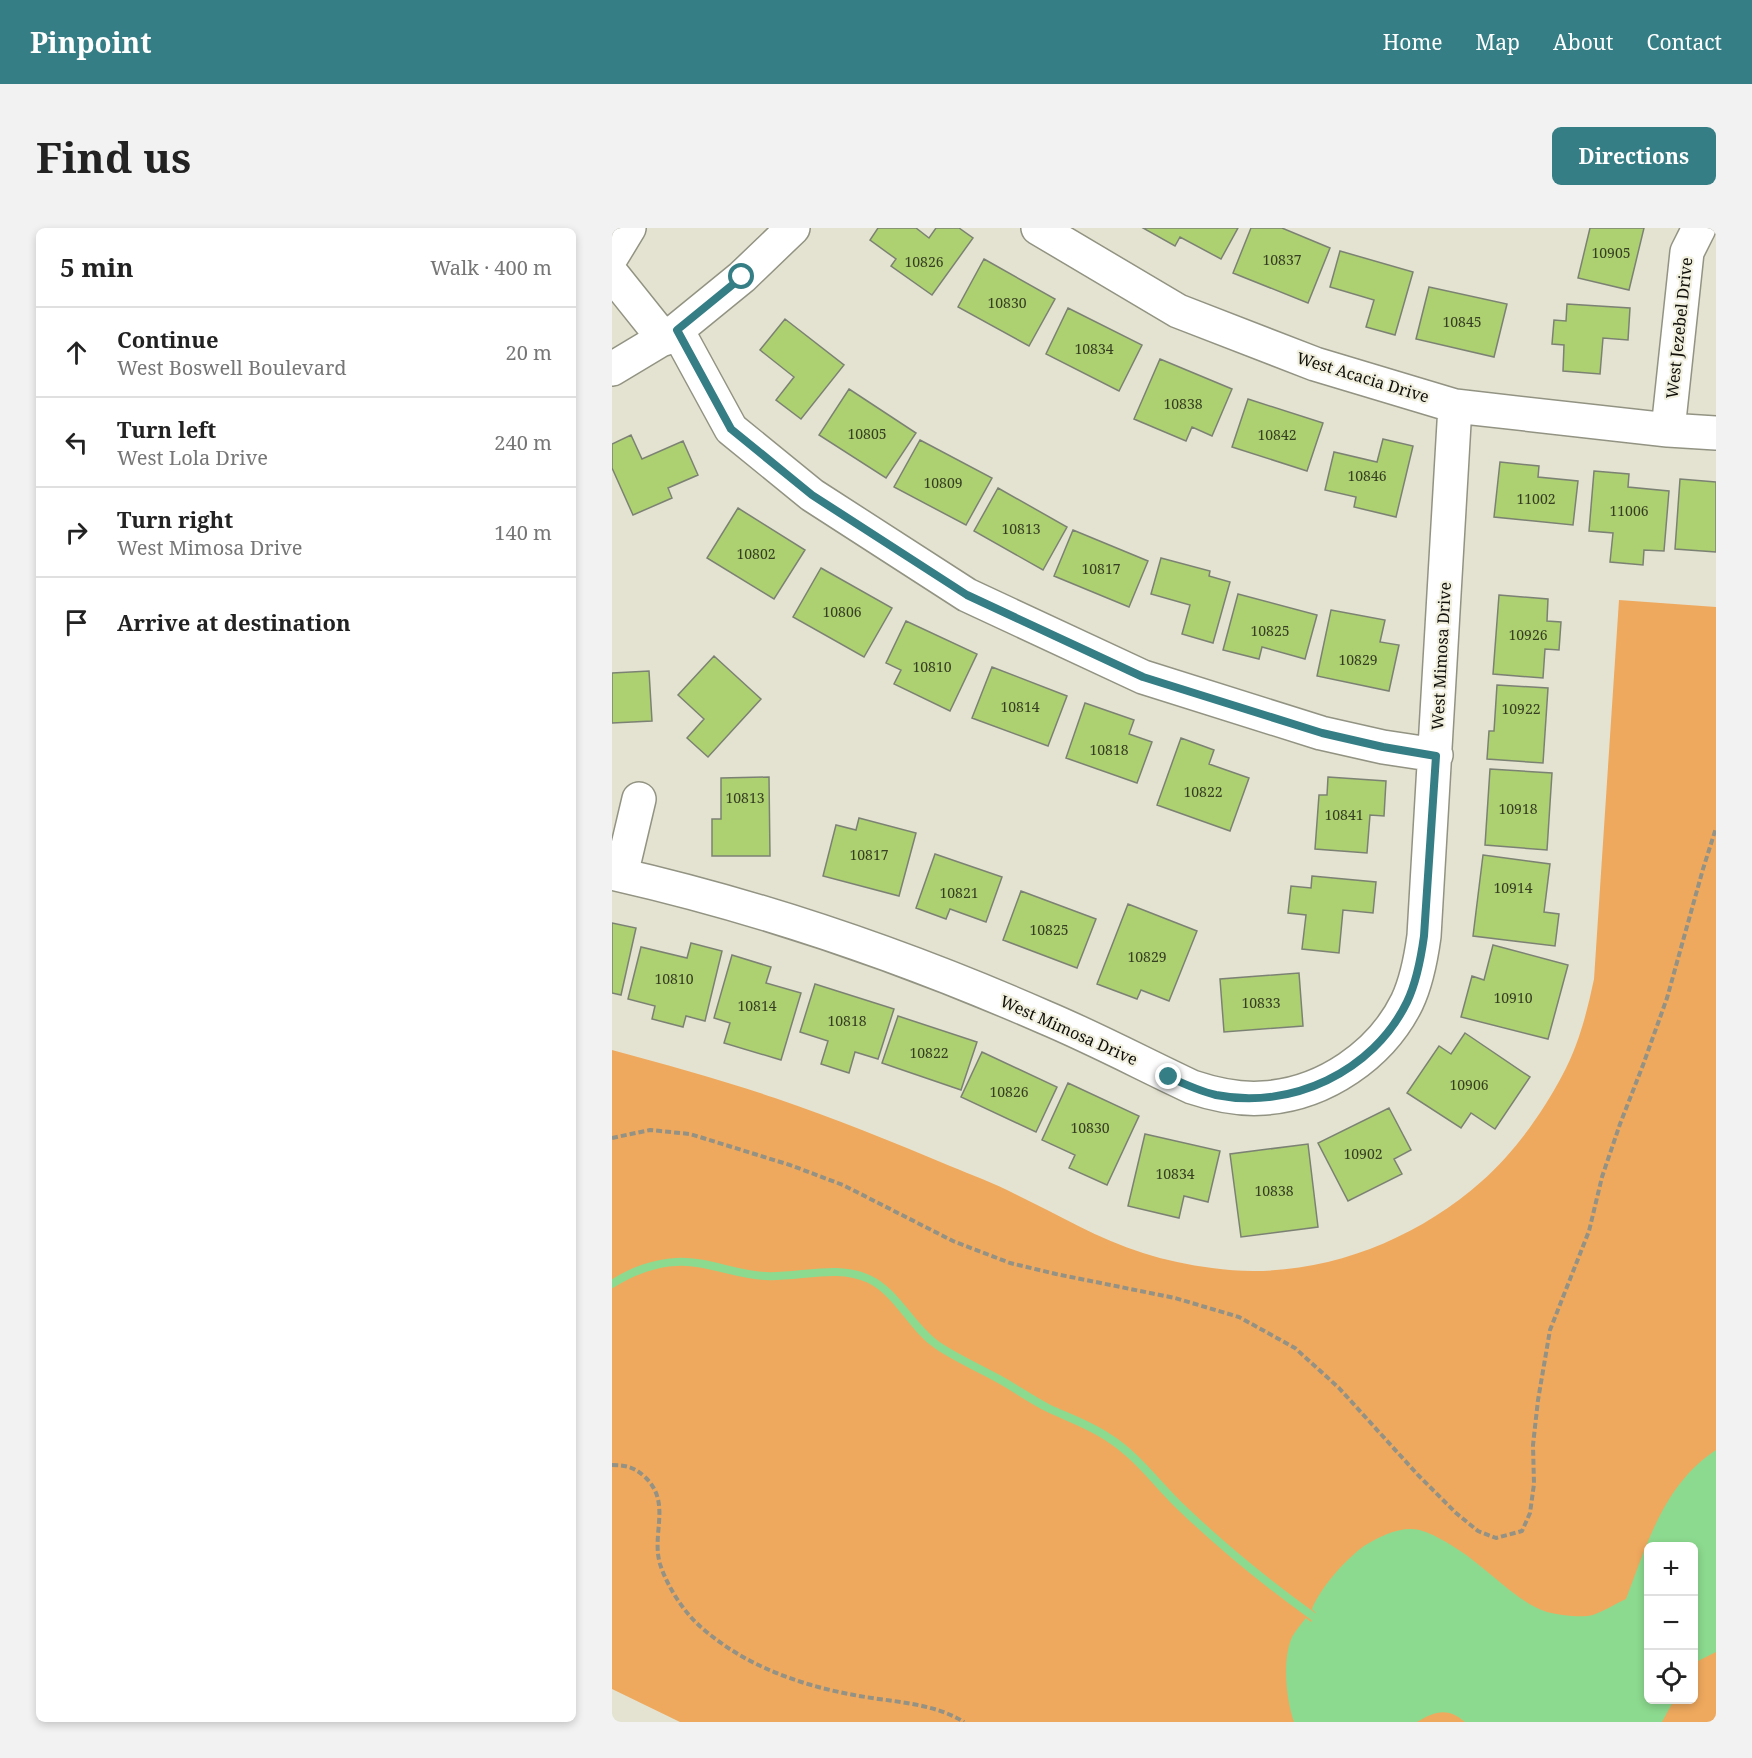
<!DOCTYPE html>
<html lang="en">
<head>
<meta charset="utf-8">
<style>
	:root { --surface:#fff; --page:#f2f2f2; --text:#222; --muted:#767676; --line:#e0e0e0; --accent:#357e85 }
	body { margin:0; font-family:"Noto Serif",serif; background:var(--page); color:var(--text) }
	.controls { position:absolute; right:18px; bottom:18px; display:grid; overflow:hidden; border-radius:9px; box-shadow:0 3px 9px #0003 }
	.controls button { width:54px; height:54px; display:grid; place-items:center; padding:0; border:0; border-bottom:2px solid var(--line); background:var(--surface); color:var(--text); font:30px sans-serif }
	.stop { position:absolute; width:18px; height:18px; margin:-14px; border:4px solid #357e85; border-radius:50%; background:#fff }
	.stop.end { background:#357e85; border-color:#fff; box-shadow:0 2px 6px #0008 }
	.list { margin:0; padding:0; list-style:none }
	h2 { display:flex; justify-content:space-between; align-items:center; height:78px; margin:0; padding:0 24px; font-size:26px }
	h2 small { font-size:20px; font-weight:400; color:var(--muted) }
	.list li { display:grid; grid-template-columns:39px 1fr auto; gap:18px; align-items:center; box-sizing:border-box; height:90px; padding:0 24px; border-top:2px solid var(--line) }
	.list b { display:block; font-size:22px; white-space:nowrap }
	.list p { margin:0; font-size:20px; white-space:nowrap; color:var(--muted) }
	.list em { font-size:20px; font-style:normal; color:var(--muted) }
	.icon { flex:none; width:33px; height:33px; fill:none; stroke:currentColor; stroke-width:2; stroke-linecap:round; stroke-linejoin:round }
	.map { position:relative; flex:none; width:1104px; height:1494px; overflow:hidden; border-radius:9px }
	header { display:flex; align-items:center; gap:36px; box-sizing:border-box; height:84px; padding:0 30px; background:var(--accent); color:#fff }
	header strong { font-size:28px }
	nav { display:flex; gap:33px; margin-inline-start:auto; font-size:21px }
	.intro { display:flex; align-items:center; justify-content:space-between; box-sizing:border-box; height:144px; padding:0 36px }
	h1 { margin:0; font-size:42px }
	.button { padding:15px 27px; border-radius:9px; background:var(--accent); color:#fff; font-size:21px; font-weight:700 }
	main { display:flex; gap:36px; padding:0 36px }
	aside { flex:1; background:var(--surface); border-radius:9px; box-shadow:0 3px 9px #0003 }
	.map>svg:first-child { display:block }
	.green { fill:#efa95e; fill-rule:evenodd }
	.water { fill:#8cda8f }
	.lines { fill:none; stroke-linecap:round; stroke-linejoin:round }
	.stream { stroke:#8cda8f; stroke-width:8 }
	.building { fill:#add070; stroke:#7c8273; stroke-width:1.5 }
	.minor-casing { stroke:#939383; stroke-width:36 }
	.path { stroke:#939285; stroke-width:4; stroke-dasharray:6 3; stroke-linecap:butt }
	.minor { stroke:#fff; stroke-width:33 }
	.route { stroke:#357e85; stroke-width:8 }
	.labels { text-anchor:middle; stroke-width:4.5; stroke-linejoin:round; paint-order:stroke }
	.number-label { font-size:14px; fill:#363e23 }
	.street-label { font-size:16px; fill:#0f0e09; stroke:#f1f0df }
</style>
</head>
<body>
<header>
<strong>Pinpoint</strong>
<nav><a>Home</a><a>Map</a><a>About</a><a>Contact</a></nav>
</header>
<div class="intro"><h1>Find us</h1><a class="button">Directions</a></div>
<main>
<aside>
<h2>5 min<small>Walk · 400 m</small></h2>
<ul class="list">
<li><svg class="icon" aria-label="ahead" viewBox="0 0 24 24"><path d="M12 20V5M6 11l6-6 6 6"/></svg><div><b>Continue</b><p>West Boswell Boulevard</p></div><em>20 m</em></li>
<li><svg class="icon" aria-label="left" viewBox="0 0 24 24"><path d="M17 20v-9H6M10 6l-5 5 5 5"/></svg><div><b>Turn left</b><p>West Lola Drive</p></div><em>240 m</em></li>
<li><svg class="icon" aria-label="right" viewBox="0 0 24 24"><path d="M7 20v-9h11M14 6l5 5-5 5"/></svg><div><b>Turn right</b><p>West Mimosa Drive</p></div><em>140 m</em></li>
<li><svg class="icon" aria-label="arrive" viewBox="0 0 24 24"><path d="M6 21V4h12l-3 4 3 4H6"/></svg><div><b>Arrive at destination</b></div></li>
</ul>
</aside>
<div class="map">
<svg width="1104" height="1494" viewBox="0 0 1104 1494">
	<rect width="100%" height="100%" fill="#e4e3d1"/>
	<path class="green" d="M1007 372 1104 379V1494H68L0 1461V822C55 837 110 852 163 870 222 890 281 914 338 938 360 947 382 955 403 966 445 986 486 1011 531 1025 553 1032 577 1037 600 1040 697 1054 798 1017 870 953 903 924 931 884 951 846 967 816 975 784 982 751ZM1036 1318H1082V1472H1036Z"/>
	<path class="water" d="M1104 1222V1424L1082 1435V1318H1036V1472H1062L1050 1494H853C836 1479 823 1483 805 1494H682C674 1471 670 1432 680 1409 684 1402 689 1396 694 1390L699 1394 704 1385 700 1381C709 1359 733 1332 752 1318 767 1309 782 1301 799 1301 807 1301 814 1304 821 1307 837 1315 854 1326 867 1337 889 1354 909 1375 935 1384 946 1387 970 1390 981 1387 992 1383 1003 1376 1014 1371 1035 1316 1052 1256 1104 1222Z"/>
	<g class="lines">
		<path class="stream" d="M0 1056C18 1044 42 1035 64 1034 94 1032 123 1047 153 1048 187 1050 225 1036 257 1051 286 1065 299 1099 325 1117 344 1130 365 1139 385 1150 402 1159 418 1171 436 1180 457 1190 478 1197 497 1210 527 1229 546 1258 572 1282 613 1321 656 1356 702 1389"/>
	</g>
	<path class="building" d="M266 0H304L317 10 324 0H347L361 10 320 67 279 38 284 31 258 12Z
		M531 0H626L609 31 568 9 563 18Z
		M639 0H670L718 20 696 75 621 45Z
		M978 0H1032L1017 62 966 50Z
		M728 23 801 44 783 107 754 99 762 72 718 59Z
		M372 31 443 71 417 118 346 79Z
		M817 59 895 76 882 129 804 111Z
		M955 76 1018 80 1016 112 991 110 988 146 951 143 952 117 940 116 942 92 954 93Z
		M456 80 530 117 507 163 434 126Z
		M173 91 232 137 189 191 164 172 182 149 148 122Z
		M548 131 620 161 600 208 580 199 574 213 522 191Z
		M237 161 304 205 274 250 207 207Z
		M636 171 711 195 695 243 620 219Z
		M19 207 30 231 71 213 86 247 56 260 60 270 21 287 0 240V216Z
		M771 211 801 218 784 289 742 279 744 269 713 262 722 224 765 234Z
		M308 212 380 250 354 297 282 259Z
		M888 234 927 238 926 249 966 253 961 297 882 289Z
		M982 243 1017 246 1016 259 1057 263 1052 323 1032 322 1031 337 998 334 1001 305 977 303Z
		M1068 251 1104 254V324L1063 321Z
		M386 260 455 299 431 342 362 303Z
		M126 280 193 322 162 371 95 330Z
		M461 302 536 333 517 379 442 348Z
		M549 330 598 343 597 348 618 354 601 415 570 406 578 377 539 366Z
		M209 340 280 380 252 429 181 389Z
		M626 366 705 387 693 431 650 419 647 431 611 422Z
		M887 367 936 371 935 393 949 394 947 422 933 421 931 450 881 446Z
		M719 382 773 392 768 414 787 417 777 463 705 448Z
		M294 393 365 426 338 483 282 456 289 442 274 435Z
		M102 428 149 471 96 529 75 510 92 491 66 467Z
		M380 439 455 468 436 518 360 490Z
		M37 443 40 493 0 495V445Z
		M885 457 936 460 931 535 875 531 877 503H882Z
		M473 475 522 492 517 506 540 514 525 555 454 530Z
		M569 510 602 522 597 536 637 550 618 603 545 577Z
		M878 541 940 545 935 622 873 617Z
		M157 549 158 628H100V591H109V550Z
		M716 549 774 553 772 588 758 587 755 625 703 621 707 567H715Z
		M247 590 304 605 287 668 211 648 224 597 244 602Z
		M323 626 390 649 374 694 338 681 334 691 304 680Z
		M871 627 938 636 932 684 947 686 943 718 861 708Z
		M700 648 764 654 761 685 731 682 727 725 690 721 694 687 676 685 679 658 699 660Z
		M409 663 484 691 465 740 391 712Z
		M516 676 585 703 557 773 529 762 525 771 485 756Z
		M0 695 24 700 9 767 0 765Z
		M79 715 110 723 93 793 74 788 71 799 40 791 43 778 16 771 29 719 75 730Z
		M881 717 956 737 936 811 849 789 860 748 872 752Z
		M120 727 159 739 154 755 189 765 169 832 112 815 118 795 102 790Z
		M687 745 691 798 612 804 608 751Z
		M203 756 282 781 266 831 243 824 237 845 209 836 216 813 188 804Z
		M286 788 365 814 349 862 270 835Z
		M853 805 918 849 883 901 859 885 849 900 795 865 827 818 839 826Z
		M370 824 445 859 424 904 349 869Z
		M456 855 527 888 495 957 457 940 463 927 430 912Z
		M777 880 799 922 782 931 790 946 736 973 706 915Z
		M533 906 608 923 596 974 572 968 567 990 516 978Z
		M696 916 706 999 629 1009 618 926Z"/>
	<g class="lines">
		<defs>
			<path id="minor" d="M426 0 566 83 703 136 843 178 1056 202 1104 205
				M0 28 17 0
				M0 46 52 111
				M65 102 119 201 200 267 355 367 531 449 709 505 771 519 824 527
				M0 141 65 102 130 49 181 0
				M1056 202 1075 24 1087 0
				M0 645C146 678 295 729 432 789 482 810 531 836 580 859 604 867 627 872 652 870 712 866 769 827 795 774 805 753 809 730 812 708L843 178
				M9 647 27 571"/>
		</defs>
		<use href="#minor" class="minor-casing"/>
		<path class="path" d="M0 910 38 902 78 906 178 937 231 957 341 1013 398 1035 444 1046 563 1070 627 1089 683 1120 727 1160 806 1247 844 1285 866 1303 884 1310 910 1303 918 1285 922 1256 921 1217 926 1172 938 1102 977 1003 990 949 1008 896 1031 837 1055 770 1091 641 1104 600
			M0 1237C14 1237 22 1239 33 1249 60 1275 39 1305 48 1336 55 1358 72 1385 90 1400 132 1437 187 1457 242 1467 278 1474 320 1474 352 1494"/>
		<use href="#minor" class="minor"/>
	</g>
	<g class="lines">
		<path class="route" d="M130 49 65 102 119 201 200 267 355 367 531 449 710 505 771 519 824 528 812 708C809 730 805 753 795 774 761 844 679 882 604 867 587 863 572 856 557 849"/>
	</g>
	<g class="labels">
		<g class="number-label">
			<text x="999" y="30">10905</text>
			<text x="670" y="37">10837</text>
			<text x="312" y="39">10826</text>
			<text x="395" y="80">10830</text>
			<text x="850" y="99">10845</text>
			<text x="482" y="126">10834</text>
			<text x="571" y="181">10838</text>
			<text x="255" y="211">10805</text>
			<text x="665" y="212">10842</text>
			<text x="755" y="253">10846</text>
			<text x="331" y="260">10809</text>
			<text x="924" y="276">11002</text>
			<text x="1017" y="288">11006</text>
			<text x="409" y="306">10813</text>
			<text x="144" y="331">10802</text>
			<text x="489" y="346">10817</text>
			<text x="230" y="389">10806</text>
			<text x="658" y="408">10825</text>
			<text x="916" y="412">10926</text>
			<text x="746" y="437">10829</text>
			<text x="320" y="444">10810</text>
			<text x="408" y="484">10814</text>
			<text x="909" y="486">10922</text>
			<text x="497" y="527">10818</text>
			<text x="591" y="569">10822</text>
			<text x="133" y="575">10813</text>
			<text x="906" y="586">10918</text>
			<text x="732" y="592">10841</text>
			<text x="257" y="632">10817</text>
			<text x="901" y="665">10914</text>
			<text x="347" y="670">10821</text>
			<text x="437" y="707">10825</text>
			<text x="535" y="734">10829</text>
			<text x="62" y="756">10810</text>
			<text x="901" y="775">10910</text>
			<text x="649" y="780">10833</text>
			<text x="145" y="783">10814</text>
			<text x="235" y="798">10818</text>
			<text x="317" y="830">10822</text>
			<text x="857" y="862">10906</text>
			<text x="397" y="869">10826</text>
			<text x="478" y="905">10830</text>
			<text x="751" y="931">10902</text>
			<text x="563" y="951">10834</text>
			<text x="662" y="968">10838</text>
		</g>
		<g class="street-label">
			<text transform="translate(1067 100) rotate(-84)" y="6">West Jezebel Drive</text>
			<text transform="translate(751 149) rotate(17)" y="6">West Acacia Drive</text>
			<text transform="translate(829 428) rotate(-87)" y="6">West Mimosa Drive</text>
			<text transform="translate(457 802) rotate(24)" y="6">West Mimosa Drive</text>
		</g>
	</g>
</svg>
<div class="controls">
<button>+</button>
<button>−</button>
<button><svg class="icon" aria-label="locate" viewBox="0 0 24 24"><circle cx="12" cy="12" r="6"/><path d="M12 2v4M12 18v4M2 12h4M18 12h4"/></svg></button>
</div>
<div class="stop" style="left:130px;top:49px"></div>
<div class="stop end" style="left:557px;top:849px"></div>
</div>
</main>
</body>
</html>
